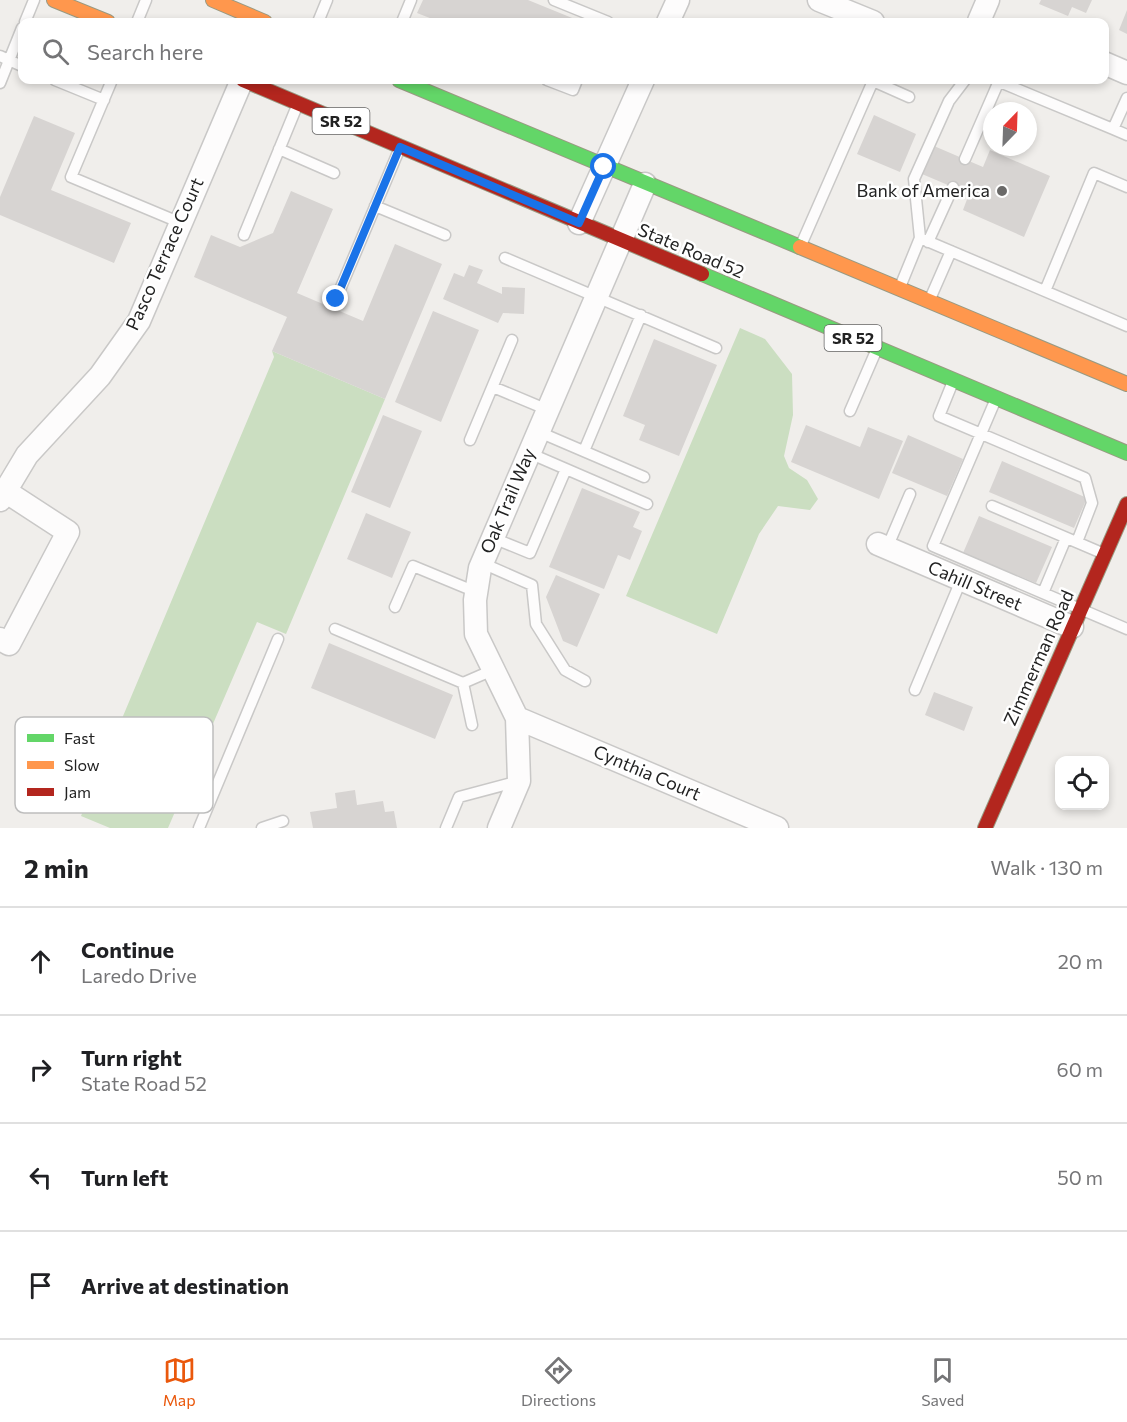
<!DOCTYPE html>
<html lang="en">
<head>
<meta charset="utf-8">
<style>
	:root { --surface:#fff; --page:#f6f6f6; --text:#202124; --muted:#757577; --line:#e0e0e0; --accent:#ea580c }
	body { margin:0; font-family:Commissioner,sans-serif; background:var(--page); color:var(--text) }
	.controls { position:absolute; right:18px; bottom:18px; display:grid; overflow:hidden; border-radius:12px; box-shadow:0 3px 9px #0003 }
	.controls button { width:54px; height:54px; display:grid; place-items:center; padding:0; border:0; border-bottom:2px solid var(--line); background:var(--surface); color:var(--text); font:30px sans-serif }
	.compass { position:absolute; left:983px; top:102px; width:54px; height:54px; border-radius:50%; background:var(--surface); box-shadow:0 3px 9px #0003; rotate:23deg }
	.stop { position:absolute; width:18px; height:18px; margin:-14px; border:4px solid #1a73e8; border-radius:50%; background:#fff }
	.stop.end { background:#1a73e8; border-color:#fff; box-shadow:0 2px 6px #0008 }
	.list { margin:0; padding:0; list-style:none }
	h2 { display:flex; justify-content:space-between; align-items:center; height:78px; margin:0; padding:0 24px; font-size:26px }
	h2 small { font-size:20px; font-weight:400; color:var(--muted) }
	.list li { display:grid; grid-template-columns:39px 1fr auto; gap:18px; align-items:center; box-sizing:border-box; height:108px; padding:0 24px; border-top:2px solid var(--line) }
	.list b { display:block; font-size:22px; white-space:nowrap }
	.list p { margin:0; font-size:20px; white-space:nowrap; color:var(--muted) }
	.list em { font-size:20px; font-style:normal; color:var(--muted) }
	.icon { flex:none; width:33px; height:33px; fill:none; stroke:currentColor; stroke-width:2; stroke-linecap:round; stroke-linejoin:round }
	.map { position:relative; flex:none; width:1127px; height:828px; overflow:hidden }
	.search { position:absolute; background:var(--surface); box-shadow:0 3px 9px #0003; left:18px; right:18px; top:18px; height:66px; display:flex; align-items:center; gap:15px; box-sizing:border-box; padding:0 21px; border-radius:12px; color:var(--muted); font-size:22px }
	.sheet { height:510px; background:var(--surface) }
	nav { display:flex; justify-content:space-around; align-items:center; box-sizing:border-box; height:84px; border-top:2px solid var(--line); background:var(--surface); font-size:16px; color:var(--muted) }
	nav a { display:grid; justify-items:center; gap:3px }
	nav .on { color:var(--accent) }
	.map>svg:first-child { display:block }
	.forest { fill:#cbdec1 }
	.building { fill:#d7d4d2 }
	.lines { fill:none; stroke-linecap:round; stroke-linejoin:round }
	.lane-casing { stroke:#c9c8c7; stroke-width:13 }
	.street-casing { stroke:#c9c8c7; stroke-width:25 }
	.fast-casing { stroke:#999a82; stroke-width:16 }
	.slow-casing { stroke:#999a82; stroke-width:16 }
	.jam-casing { stroke:#999a82; stroke-width:16 }
	.lane { stroke:#fdfcfc; stroke-width:10 }
	.street { stroke:#fdfcfc; stroke-width:22 }
	.fast { stroke:#63d668; stroke-width:14 }
	.slow { stroke:#ff974d; stroke-width:14 }
	.jam { stroke:#b3261e; stroke-width:14 }
	.route { stroke:#1a73e8; stroke-width:8 }
	.poi-dot { fill:#6a6968; stroke:#fff; stroke-width:2 }
	.labels { text-anchor:middle; stroke-width:5; stroke-linejoin:round; paint-order:stroke }
	.shield { fill:#fff; stroke:#646464; stroke-width:1.5 }
	.shield-label { font-size:16px; font-weight:bold; fill:#222 }
	.poi-label { font-size:18px; fill:#222; stroke:#fff; text-anchor:end }
	.street-label { font-size:18px; fill:#222; stroke:#fff }
	.key { fill:#fff; stroke:#bdbdbd; stroke-width:1.5 }
	.key-label { font-size:16px; fill:#222 }
</style>
</head>
<body>
<div class="map">
<svg width="1127" height="828" viewBox="0 0 1127 828">
	<rect width="100%" height="100%" fill="#f0eeeb"/>
	<path class="forest" d="M740 328 765 339 792 374 793 415 784 456 789 468 807 480 818 499 810 510 778 506 759 534 717 634 626 596Z
		M272 351 385 399 286 634 257 622 168 828H110L81 816 274 357Z"/>
	<path class="building" d="M423 0H528L582 22H440L417 13Z
		M1041 0H1092L1086 13 1072 7 1068 16 1039 4Z
		M1127 10V34L1119 30Z
		M874 115 916 134 900 172 857 154Z
		M34 116 75 133 51 190 131 223 114 263 0 215V197Z
		M934 146 983 167 990 150 1050 176 1024 237 963 210 969 194 922 174Z
		M291 191 333 209 297 293 363 321 395 244 442 264 385 399 272 351 287 317 194 277 211 235 240 247 273 233Z
		M469 265 483 270 477 283 502 294V287L525 288 524 314 503 313 498 323 443 299 454 273 464 277Z
		M433 311 479 330 441 422 395 402Z
		M654 339 717 365 679 456 639 440 645 425 623 416Z
		M383 415 422 431 390 508 351 492Z
		M806 425 860 447 868 427 903 441 879 499 791 462Z
		M908 435 963 459 947 496 892 473Z
		M1002 461 1087 498 1074 528 989 492Z
		M582 488 640 512 633 527 642 531 630 560 618 555 604 589 549 567Z
		M366 513 411 532 392 578 347 559Z
		M979 516 1052 547 1036 583 963 553Z
		M556 575 600 594 577 647 563 641 546 597Z
		M329 643 453 695 435 739 311 688Z
		M934 692 973 707 964 731 925 715Z
		M355 790 357 805 383 801 385 812 394 811 397 828H313L310 812 337 808 335 793Z"/>
	<g class="lines">
		<defs>
			<path id="lane" d="M554 0 608 22
				M25 22 34 0
				M137 22 146 0
				M318 22 327 0
				M402 22 411 0
				M0 56 22 66
				M55 80 104 100
				M112 80 71 177 181 223
				M547 80 573 90 577 80
				M995 80 1113 129
				M0 83 22 28
				M1127 98 1113 129 1127 135
				M279 149 334 173
				M965 159 999 81
				M375 206 445 235
				M244 235 297 106
				M920 238 1127 326
				M928 242 953 187
				M801 245 873 81 909 97
				M505 258 716 348
				M900 287 920 238 914 179 949 101 965 80
				M1045 291 1094 173 1127 187
				M336 299 399 150
				M930 299 951 251
				M952 384 939 416 1085 478 1092 503 1077 542
				M493 387 548 410
				M995 401 933 546 1127 629
				M850 411 876 351
				M539 432 644 477
				M470 440 512 340
				M584 451 641 315
				M529 453 647 504
				M992 506 1102 553
				M493 538 530 553 566 469
				M887 548 910 494
				M482 563 532 585 536 624 565 670 585 681
				M1043 593 1066 538
				M395 607 413 566 476 592
				M335 629 463 683 493 670
				M463 683 472 725
				M915 690 962 578
				M199 828 278 639
				M262 828 283 821
				M446 828 459 797 519 781"/>
			<path id="street" d="M819 0 873 22
				M979 21 988 0
				M668 22 678 0
				M1104 63 1127 73
				M579 223 643 80
				M0 500 27 455 100 376 139 321 242 80
				M878 544 1072 627
				M0 639 9 644 68 532 5 491
				M517 718 777 828
				M499 828 519 781 517 718 476 634 475 600 480 568 645 184"/>
			<path id="fast" d="M399 80 800 247
				M702 274 1127 453"/>
			<path id="slow" d="M54 0 108 22
				M213 0 265 22
				M800 247 1127 384"/>
			<path id="jam" d="M243 80 702 274
				M985 828 1127 504"/>
		</defs>
		<use href="#lane" class="lane-casing"/>
		<use href="#street" class="street-casing"/>
		<use href="#fast" class="fast-casing"/>
		<use href="#slow" class="slow-casing"/>
		<use href="#jam" class="jam-casing"/>
		<use href="#lane" class="lane"/>
		<use href="#street" class="street"/>
		<use href="#fast" class="fast"/>
		<use href="#slow" class="slow"/>
		<use href="#jam" class="jam"/>
	</g>
	<g class="lines">
		<path class="route" d="M336 299 400 147 579 223 604 167"/>
	</g>
	<circle class="poi-dot" cx="1002" cy="191" r="6"/>
	<g class="labels">
		<g class="shield">
			<rect x="312.5" y="108" width="57" height="26" rx="4.5"/>
			<rect x="824.5" y="325" width="57" height="26" rx="4.5"/>
		</g>
		<g class="shield-label">
			<text x="341" y="127">SR 52</text>
			<text x="853" y="344">SR 52</text>
		</g>
		<g class="poi-label">
			<text x="990" y="197">Bank of America</text>
		</g>
		<g class="street-label">
			<text transform="translate(691 251) rotate(23)" y="6">State Road 52</text>
			<text transform="translate(165 254) rotate(-66)" y="6">Pasco Terrace Court</text>
			<text transform="translate(508 501) rotate(-67)" y="6">Oak Trail Way</text>
			<text transform="translate(975 586) rotate(23)" y="6">Cahill Street</text>
			<text transform="translate(1039 658) rotate(-66)" y="6">Zimmerman Road</text>
			<text transform="translate(647 773) rotate(23)" y="6">Cynthia Court</text>
		</g>
	</g>
	<rect x="15" y="717" width="198" height="96" rx="9" class="key"/>
	<rect x="27" y="734" width="27" height="8" fill="#63d668"/>
	<rect x="27" y="761" width="27" height="8" fill="#ff974d"/>
	<rect x="27" y="788" width="27" height="8" fill="#b3261e"/>
	<g class="key-label">
		<text x="64" y="744">Fast</text>
		<text x="64" y="771">Slow</text>
		<text x="64" y="798">Jam</text>
	</g>
</svg>
<div class="controls">
<button><svg class="icon" aria-label="locate" viewBox="0 0 24 24"><circle cx="12" cy="12" r="6"/><path d="M12 2v4M12 18v4M2 12h4M18 12h4"/></svg></button>
</div>
<svg class="compass" viewBox="-18 -18 36 36"><path d="M0-13l5 13h-10z" fill="#e53935"/><path d="M0 13l5-13h-10z" fill="#757577"/></svg>
<div class="stop" style="left:604px;top:167px"></div>
<div class="stop end" style="left:336px;top:299px"></div>
<div class="search"><svg class="icon" aria-label="search" viewBox="0 0 24 24"><circle cx="10" cy="10" r="6"/><path d="M15 15l6 6"/></svg>Search here</div>
</div>
<section class="sheet">
<h2>2 min<small>Walk · 130 m</small></h2>
<ul class="list">
<li><svg class="icon" aria-label="ahead" viewBox="0 0 24 24"><path d="M12 20V5M6 11l6-6 6 6"/></svg><div><b>Continue</b><p>Laredo Drive</p></div><em>20 m</em></li>
<li><svg class="icon" aria-label="right" viewBox="0 0 24 24"><path d="M7 20v-9h11M14 6l5 5-5 5"/></svg><div><b>Turn right</b><p>State Road 52</p></div><em>60 m</em></li>
<li><svg class="icon" aria-label="left" viewBox="0 0 24 24"><path d="M17 20v-9H6M10 6l-5 5 5 5"/></svg><div><b>Turn left</b></div><em>50 m</em></li>
<li><svg class="icon" aria-label="arrive" viewBox="0 0 24 24"><path d="M6 21V4h12l-3 4 3 4H6"/></svg><div><b>Arrive at destination</b></div></li>
</ul>
</section>
<nav>
<a class="on"><svg class="icon" aria-label="map" viewBox="0 0 24 24"><path d="M3 6l6-2 6 2 6-2v14l-6 2-6-2-6 2zM9 4v14M15 6v14"/></svg>Map</a>
<a><svg class="icon" aria-label="directions" viewBox="0 0 24 24"><path d="M12 3l9 9-9 9-9-9zM9 14v-3h6M13 9l2 2-2 2"/></svg>Directions</a>
<a><svg class="icon" aria-label="saved" viewBox="0 0 24 24"><path d="M7 4h10v16l-5-4-5 4z"/></svg>Saved</a>
</nav>
</body>
</html>
